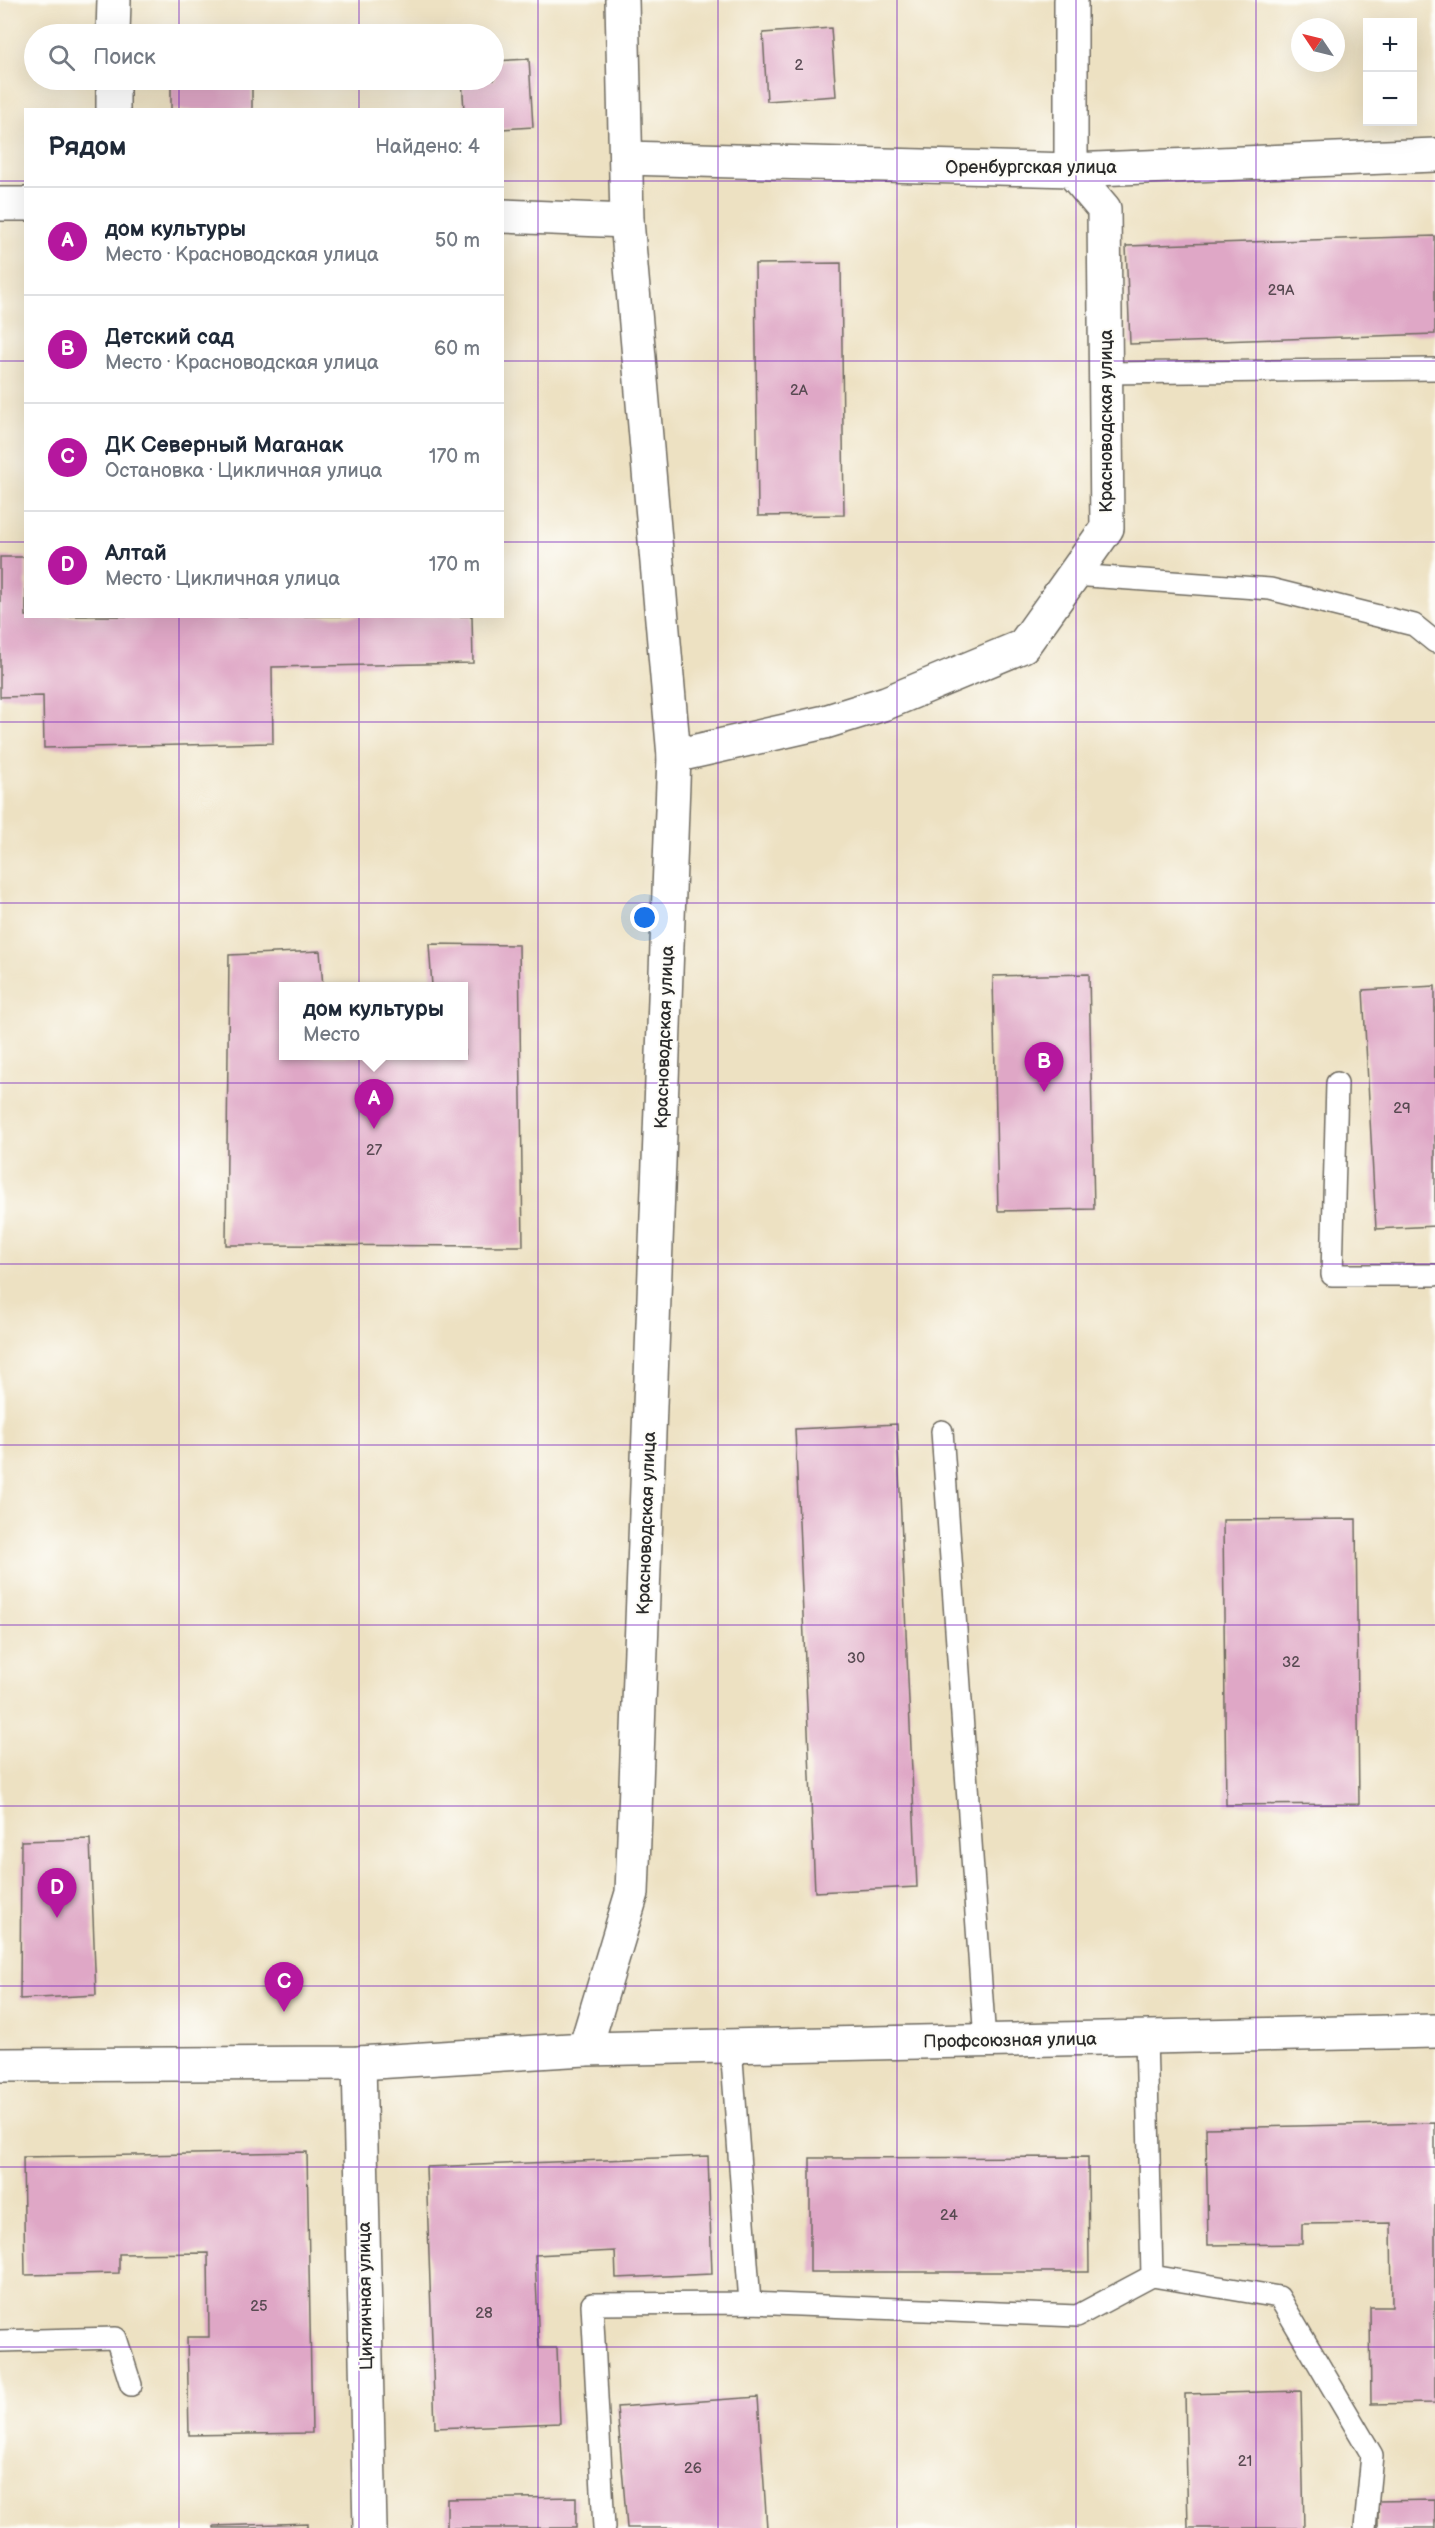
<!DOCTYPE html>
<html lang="ru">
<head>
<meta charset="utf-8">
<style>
	:root { --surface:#fff; --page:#f6f6f7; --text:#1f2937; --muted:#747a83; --line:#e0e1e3; --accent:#b5179e }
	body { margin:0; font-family:"Balsamiq Sans",sans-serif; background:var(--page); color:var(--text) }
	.controls { position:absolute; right:18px; top:18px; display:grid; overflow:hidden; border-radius:0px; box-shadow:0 6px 24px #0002 }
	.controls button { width:54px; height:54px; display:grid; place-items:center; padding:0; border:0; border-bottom:2px solid var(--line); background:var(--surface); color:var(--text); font:30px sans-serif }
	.compass { position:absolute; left:1291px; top:18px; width:54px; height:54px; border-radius:50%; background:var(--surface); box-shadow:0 6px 24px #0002; rotate:305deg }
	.you { position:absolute; left:645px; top:918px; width:21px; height:21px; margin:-15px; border:4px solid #fff; border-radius:50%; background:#1a73e8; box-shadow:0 0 0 9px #1a73e833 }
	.badge { display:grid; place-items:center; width:39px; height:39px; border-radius:50%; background:var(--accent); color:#fff; font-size:20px; font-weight:700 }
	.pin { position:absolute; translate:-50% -50px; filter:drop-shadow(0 2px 3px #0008) }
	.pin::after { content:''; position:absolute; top:32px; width:21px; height:18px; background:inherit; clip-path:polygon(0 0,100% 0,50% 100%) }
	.popup { position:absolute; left:279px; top:982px; width:189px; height:78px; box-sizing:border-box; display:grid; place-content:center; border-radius:0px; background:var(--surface); filter:drop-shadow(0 2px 4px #0005); font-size:20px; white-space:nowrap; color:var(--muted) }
	.popup b { font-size:22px; color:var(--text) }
	.popup::after { content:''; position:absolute; left:50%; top:100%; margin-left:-12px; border:12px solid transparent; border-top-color:var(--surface) }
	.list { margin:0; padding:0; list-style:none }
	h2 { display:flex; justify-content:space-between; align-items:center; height:78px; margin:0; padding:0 24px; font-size:26px }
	h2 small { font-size:20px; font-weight:400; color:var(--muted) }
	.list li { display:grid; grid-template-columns:39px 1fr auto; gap:18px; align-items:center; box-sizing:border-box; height:108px; padding:0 24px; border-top:2px solid var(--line) }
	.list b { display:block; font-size:22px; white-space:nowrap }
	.list p { margin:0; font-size:20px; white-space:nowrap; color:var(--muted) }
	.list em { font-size:20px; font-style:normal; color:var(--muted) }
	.icon { flex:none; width:33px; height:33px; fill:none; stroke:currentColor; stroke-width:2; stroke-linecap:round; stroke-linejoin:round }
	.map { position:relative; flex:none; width:1435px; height:2528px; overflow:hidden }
	.search { position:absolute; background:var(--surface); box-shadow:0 6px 24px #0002; left:24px; top:24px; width:480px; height:66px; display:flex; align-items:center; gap:15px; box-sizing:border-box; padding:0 21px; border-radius:33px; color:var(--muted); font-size:22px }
	.panel { position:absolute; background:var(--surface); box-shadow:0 6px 24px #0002; left:24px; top:108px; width:480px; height:510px; border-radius:0px }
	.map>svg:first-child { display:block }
	.building { fill:#dfa7c6 }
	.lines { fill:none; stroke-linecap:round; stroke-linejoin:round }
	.lane-casing { stroke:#6f6b60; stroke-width:24 }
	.street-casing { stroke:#6f6b60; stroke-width:36 }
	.secondary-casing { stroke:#6f6b60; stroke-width:36 }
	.lane { stroke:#fff; stroke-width:21 }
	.street { stroke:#fff; stroke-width:33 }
	.secondary { stroke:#fff; stroke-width:33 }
	.grid { fill:none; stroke:#7b2cbf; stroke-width:1.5; stroke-opacity:0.55 }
	.labels { text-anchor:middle; stroke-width:4.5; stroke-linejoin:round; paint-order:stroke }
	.number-label { font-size:15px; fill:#584a52 }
	.street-label { font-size:18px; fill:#2b2b2b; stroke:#fdfcf7 }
</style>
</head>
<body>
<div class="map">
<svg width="1435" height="2528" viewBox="0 0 1435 2528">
	<rect width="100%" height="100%" fill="#fdfcf7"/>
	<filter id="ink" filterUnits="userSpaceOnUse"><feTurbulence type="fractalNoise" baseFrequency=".0167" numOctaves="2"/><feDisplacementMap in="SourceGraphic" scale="12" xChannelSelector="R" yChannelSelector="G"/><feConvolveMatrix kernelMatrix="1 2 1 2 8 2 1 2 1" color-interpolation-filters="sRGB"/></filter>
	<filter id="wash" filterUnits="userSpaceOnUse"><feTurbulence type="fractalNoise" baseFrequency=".008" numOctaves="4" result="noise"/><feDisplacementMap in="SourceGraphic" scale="24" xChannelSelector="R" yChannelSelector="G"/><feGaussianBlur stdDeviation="1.35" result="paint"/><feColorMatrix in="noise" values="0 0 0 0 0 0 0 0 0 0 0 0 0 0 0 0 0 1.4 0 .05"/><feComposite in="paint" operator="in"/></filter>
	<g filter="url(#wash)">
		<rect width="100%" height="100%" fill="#ede1c2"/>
		<g id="blocks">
			<path class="building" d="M831 28 836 96 767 101 763 33Z
				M529 59 533 127 502 129V110H464L462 80H494V61Z
				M171 80H252V110H171Z
				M1435 236V334L1130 344 1126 246Z
				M841 263 844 515 758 516 755 264Z
				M0 557H26V616H472L473 663 272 667 273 743 44 748 43 696 0 697Z
				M429 944 519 945 523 1246 226 1245 229 955 320 951 323 986H284V1056H464V986H432Z
				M1089 974 1094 1209 998 1211 993 976Z
				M1435 986V1226L1376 1229 1363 990Z
				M897 1424 917 1887 815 1892 795 1429Z
				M1356 1519 1359 1804 1226 1805 1223 1520Z
				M90 1839 96 1995 20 1999 21 1841Z
				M1435 2123V2403L1371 2404 1370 2307H1392L1391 2223 1302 2224V2244L1208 2245 1206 2128Z
				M307 2152 312 2433 189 2435 187 2337H209L208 2253 119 2254V2273L25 2275 23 2157Z
				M708 2156 712 2274 616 2278 615 2251 535 2255 539 2348H557L560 2423 435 2428 426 2167Z
				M1088 2157 1089 2272H810V2158Z
				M1301 2391 1304 2528H1188L1185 2394Z
				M758 2397 767 2528H627L617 2407Z
				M576 2497V2528H447V2499Z
				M1435 2500V2528H1378V2501Z
				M307 2523V2528H214V2526Z"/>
		</g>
	</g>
	<g filter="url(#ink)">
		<use href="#blocks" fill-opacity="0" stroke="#6f6b60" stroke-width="1.5"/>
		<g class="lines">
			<defs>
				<path id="lane" d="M1106 373 1435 369
					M1074 575 1270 589 1414 625 1435 642
					M1337 1083 1332 1275H1435
					M942 1431 985 2041
					M1146 2037 1152 2276 1279 2297 1372 2455 1365 2528
					M731 2046 750 2303 1077 2316 1152 2276
					M0 2341 116 2338 131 2385
					M604 2528 592 2304 750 2303"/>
				<path id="street" d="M113 34 114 0
					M113 110V80
					M626 158 1071 170 1435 155
					M0 204H26
					M502 216 627 221
					M674 756 825 722 886 703 1023 646 1107 528 1104 209 1071 170V0
					M585 2049 1435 2031
					M359 2063 370 2528"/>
				<path id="secondary" d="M0 2065 359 2063 585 2049 632 1893 674 756 627 221 622 0"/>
			</defs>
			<use href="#lane" class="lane-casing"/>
			<use href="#street" class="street-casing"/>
			<use href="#secondary" class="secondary-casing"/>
			<use href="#lane" class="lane"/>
			<use href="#street" class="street"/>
			<use href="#secondary" class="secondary"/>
		</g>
	</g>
	<path class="grid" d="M179 0V34M359 0V34M538 0V2528M718 0V2528M897 0V2528M1076 0V2528M1256 0V2528M179 80V110M359 80V110M0 181H26M502 181H1435M0 361H26M502 361H1435M0 542H26M502 542H1435M179 616V2528M359 616V2528M0 722H1435M0 903H1435M0 1083H1435M0 1264H1435M0 1445H1435M0 1625H1435M0 1806H1435M0 1986H1435M0 2167H1435M0 2347H1435"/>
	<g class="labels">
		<g class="number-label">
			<text x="799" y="70">2</text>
			<text x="1281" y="295">29А</text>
			<text x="799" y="395">2А</text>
			<text x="1402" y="1113">29</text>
			<text x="374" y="1155">27</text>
			<text x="856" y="1663">30</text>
			<text x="1291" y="1667">32</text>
			<text x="949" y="2220">24</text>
			<text x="259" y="2311">25</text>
			<text x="484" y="2318">28</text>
			<text x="1245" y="2466">21</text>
			<text x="693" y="2473">26</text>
		</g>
		<g class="street-label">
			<text x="1031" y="173">Оренбургская улица</text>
			<text transform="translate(1106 421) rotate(-90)" y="6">Красноводская улица</text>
			<text transform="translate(664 1037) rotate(-88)" y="6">Красноводская улица</text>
			<text transform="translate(646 1523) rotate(-88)" y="6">Красноводская улица</text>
			<text transform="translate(1010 2040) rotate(-1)" y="6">Профсоюзная улица</text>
			<text transform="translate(365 2296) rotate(-91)" y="6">Цикличная улица</text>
		</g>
	</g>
</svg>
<div class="controls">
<button>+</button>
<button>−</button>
</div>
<svg class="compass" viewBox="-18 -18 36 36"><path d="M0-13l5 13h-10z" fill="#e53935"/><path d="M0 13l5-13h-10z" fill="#747a83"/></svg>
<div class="you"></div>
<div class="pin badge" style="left:374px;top:1129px">A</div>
<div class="popup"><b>дом культуры</b>Место</div>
<div class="pin badge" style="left:1044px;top:1092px">B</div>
<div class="pin badge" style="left:284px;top:2012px">C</div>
<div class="pin badge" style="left:57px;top:1918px">D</div>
<div class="search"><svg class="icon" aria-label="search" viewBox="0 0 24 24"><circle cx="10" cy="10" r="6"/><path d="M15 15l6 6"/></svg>Поиск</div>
<section class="panel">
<h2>Рядом<small>Найдено: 4</small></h2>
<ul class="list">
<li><span class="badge">A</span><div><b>дом культуры</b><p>Место · Красноводская улица</p></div><em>50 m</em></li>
<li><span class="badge">B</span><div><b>Детский сад</b><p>Место · Красноводская улица</p></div><em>60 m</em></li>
<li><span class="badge">C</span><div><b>ДК Северный Маганак</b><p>Остановка · Цикличная улица</p></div><em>170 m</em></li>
<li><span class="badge">D</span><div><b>Алтай</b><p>Место · Цикличная улица</p></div><em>170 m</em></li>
</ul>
</section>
</div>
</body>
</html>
